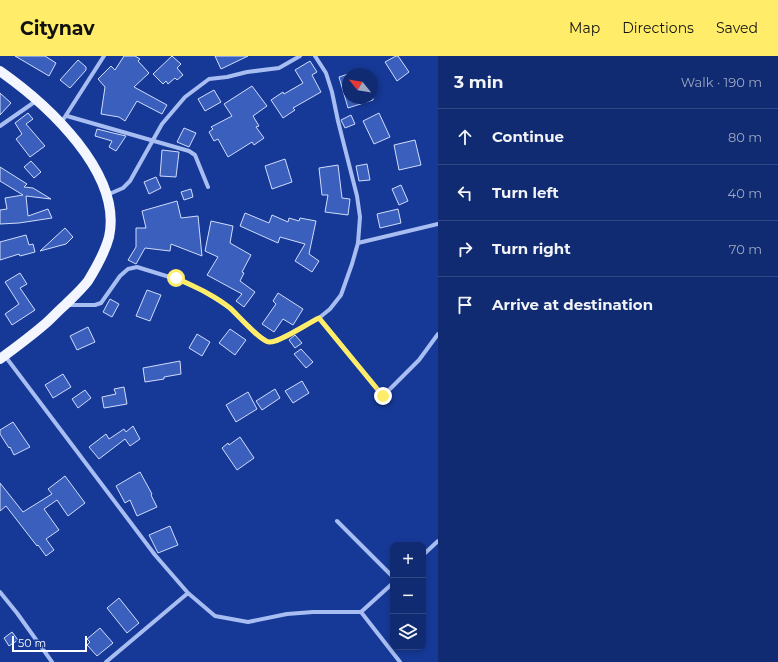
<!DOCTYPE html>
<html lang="en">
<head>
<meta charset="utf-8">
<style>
	:root { --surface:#102b71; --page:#1e3779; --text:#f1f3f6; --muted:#9ca7c3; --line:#304784; --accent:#ffed69 }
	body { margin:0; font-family:Montserrat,sans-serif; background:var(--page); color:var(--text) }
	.controls { position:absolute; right:12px; bottom:12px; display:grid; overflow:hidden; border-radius:8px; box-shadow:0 2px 6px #0003 }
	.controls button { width:36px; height:36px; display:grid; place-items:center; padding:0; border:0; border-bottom:1px solid var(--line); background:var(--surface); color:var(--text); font:20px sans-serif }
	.compass { position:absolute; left:342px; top:12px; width:36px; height:36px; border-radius:50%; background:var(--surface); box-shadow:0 2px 6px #0003; rotate:300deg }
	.scale { position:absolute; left:12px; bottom:10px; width:75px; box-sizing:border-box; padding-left:4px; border:2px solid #fff; border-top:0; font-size:11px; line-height:14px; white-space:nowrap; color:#fff; -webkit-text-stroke:3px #163997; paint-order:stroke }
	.stop { position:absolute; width:12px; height:12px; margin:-9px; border:3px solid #ffed69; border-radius:50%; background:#fff }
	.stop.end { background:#ffed69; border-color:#fff; box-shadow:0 1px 4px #0008 }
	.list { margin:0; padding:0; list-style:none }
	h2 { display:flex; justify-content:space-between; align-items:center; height:52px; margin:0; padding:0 16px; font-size:17px }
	h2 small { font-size:13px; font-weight:400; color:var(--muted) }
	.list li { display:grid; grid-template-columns:26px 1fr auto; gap:12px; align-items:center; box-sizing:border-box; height:56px; padding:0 16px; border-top:1px solid var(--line) }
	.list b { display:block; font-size:15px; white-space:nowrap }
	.list em { font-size:13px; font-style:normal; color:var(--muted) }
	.icon { flex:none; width:22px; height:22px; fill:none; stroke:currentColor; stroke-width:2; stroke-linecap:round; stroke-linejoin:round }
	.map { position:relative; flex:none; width:438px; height:606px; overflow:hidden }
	header { display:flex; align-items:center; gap:24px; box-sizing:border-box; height:56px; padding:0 20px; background:var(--accent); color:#111 }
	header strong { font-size:19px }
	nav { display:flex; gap:22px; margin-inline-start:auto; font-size:14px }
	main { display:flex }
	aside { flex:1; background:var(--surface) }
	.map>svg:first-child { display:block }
	.building { fill:#3b5fbc; stroke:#d0dcfc }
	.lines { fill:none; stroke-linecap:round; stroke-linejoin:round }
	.street { stroke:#a8bdf1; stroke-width:4 }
	.primary { stroke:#f3f6ff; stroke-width:10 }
	.route { stroke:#ffed69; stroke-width:5 }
</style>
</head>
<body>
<header>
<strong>Citynav</strong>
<nav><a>Map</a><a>Directions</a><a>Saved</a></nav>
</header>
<main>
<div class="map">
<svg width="438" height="606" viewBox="0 0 438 606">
	<rect width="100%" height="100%" fill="#163997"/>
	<path class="building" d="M15 0H45L56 7 49 20Z
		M124 0H135L140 3 138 5 149 17 134 31 167 49 162 58 137 45 125 65 119 61 101 58 105 31 98 23 111 10 115 14Z
		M172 0 181 8 177 12 183 19 177 24 175 22 168 28 166 25 163 28 153 18Z
		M215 0H248L221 13Z
		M396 0H398L409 16 397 25 385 6Z
		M78 4 86 11V14L70 32 60 24Z
		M310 5 317 16 312 19 321 36 293 52 295 54 283 62 271 44 283 36 284 38 303 27 295 14Z
		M348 18V42H373V44L348 52 339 21Z
		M252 30 267 50 253 60 259 70 256 71 264 82 254 89 252 86 228 101 218 83 214 85 209 76 213 73 211 71 232 60 224 48Z
		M214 34 221 46 205 55 198 43Z
		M0 37 11 47 0 59Z
		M28 57 33 63 26 68 45 90 30 101 16 83 22 78 15 67Z
		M379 57 390 81 374 88 363 65Z
		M351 59 355 68 345 72 341 64Z
		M184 72 196 77 189 91 177 86Z
		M97 73 113 77 126 80 116 95 109 91 112 85 95 80Z
		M415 84 421 109 399 114 394 89Z
		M162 94 179 96 176 121 160 120Z
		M285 103 292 126 272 133 265 110Z
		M31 105 41 116 34 122 24 111Z
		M367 108 370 124 359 125 356 110Z
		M338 109 342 142 350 143 348 159 325 156 328 139H322L319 112Z
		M0 111 27 128 24 131 33 132 51 143 26 140 28 160 48 153 52 162 19 167 0 168V154L7 153 5 142 23 139 0 125Z
		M156 121 161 132 149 138 144 126Z
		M401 129 408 145 399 149 392 133Z
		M191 133 193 141 184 144 181 136Z
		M177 145 181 162 198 160 202 200 171 188 170 195 145 192 136 208 128 204 136 191V172H146L142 155Z
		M398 153 401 167 380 172 377 158Z
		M245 157 269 167 272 159 288 166 289 162 299 165 300 162 316 165 309 198 319 205 312 216 295 205 305 188 280 181 278 187 240 170Z
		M211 165 233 170 230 187 251 199 242 216 244 217 240 225 255 236 244 251 236 245 242 238 207 219 218 201 205 195Z
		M65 172 73 181 66 188 40 195Z
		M26 179 29 189 33 188 35 196 20 200 19 198 0 204V186Z
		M20 217 27 228 20 232 35 254 12 269 5 258 19 248 5 226Z
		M147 234 161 239 150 265 136 260Z
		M278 237 303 253 293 269 283 263 274 276 262 268 276 248 273 245Z
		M110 243 119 248 112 261 103 256Z
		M88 271 95 286 77 294 70 280Z
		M230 273 246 284 235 299 219 287Z
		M197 278 210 286 202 300 189 292Z
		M295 279 302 287 295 292 289 284Z
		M301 293 313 306 306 312 294 298Z
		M180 305 181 318 164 321V323L145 326 143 312Z
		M63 318 71 331 53 342 45 329Z
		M302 325 309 337 293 347 285 335Z
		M124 331 127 348 104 352 102 341 116 338 114 333Z
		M275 333 280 342 262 354 256 345Z
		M85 334 91 342 78 352 72 343Z
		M248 336 257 353 236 366 226 349Z
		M13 366 30 391 14 399 10 391 9 392 0 378V374Z
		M133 370 140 383 130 390 125 383 99 403 89 391 106 378 109 383 124 373 126 376Z
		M240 381 254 402 237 414 222 392 228 387 229 389Z
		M140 416 152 438 151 439 157 451 137 460 130 444 125 447 116 430Z
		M65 420 85 447 68 460 57 444 44 453 59 474 46 483 54 494 46 500 38 489 37 490 6 450 0 455V427L23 456 52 438 48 433Z
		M170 470 178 489 158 497 149 479Z
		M119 542 139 567 127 577 107 552Z
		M100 572 113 587 97 600 87 589 90 586 87 583Z
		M12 576 18 584 9 590 4 582Z"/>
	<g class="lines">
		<path class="street" d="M67 60 189 95 195 99 208 131
			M61 67 104 0
			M0 70 36 45
			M107 139 123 132 130 125 162 68 185 41 209 23 227 21 247 16 279 12 300 0
			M358 187 438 168
			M67 249H95L101 247 120 220 128 213 137 211 176 223 204 235 230 252 259 280 268 286 277 285 319 262 330 253 341 239 352 208 358 187 360 161 357 140 338 65 332 36 326 17 315 0
			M319 262 383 340 419 304 438 278
			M5 300 155 499 188 537 215 560 248 566 287 558 313 556H361L393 527
			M337 465 393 521
			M423 499 438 485
			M0 536 17 557 52 606
			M361 556 400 606
			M106 606 188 537"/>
		<path class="primary" d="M0 15C47 48 123 117 109 181 105 196 96 212 88 225 81 234 73 241 65 249 58 255 52 262 45 268 31 280 15 292 0 303"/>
	</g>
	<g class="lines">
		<path class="route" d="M176 222C195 231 214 239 230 252 238 259 260 285 269 286 279 287 308 267 319 262L383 340"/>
	</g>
</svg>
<div class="controls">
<button>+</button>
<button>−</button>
<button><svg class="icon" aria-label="layers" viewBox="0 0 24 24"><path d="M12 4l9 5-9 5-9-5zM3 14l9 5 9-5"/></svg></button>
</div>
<svg class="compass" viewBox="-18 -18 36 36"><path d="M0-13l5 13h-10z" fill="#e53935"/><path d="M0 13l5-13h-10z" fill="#9ca7c3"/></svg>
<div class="scale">50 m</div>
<div class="stop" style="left:176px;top:222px"></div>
<div class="stop end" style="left:383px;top:340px"></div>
</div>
<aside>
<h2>3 min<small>Walk · 190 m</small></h2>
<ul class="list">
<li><svg class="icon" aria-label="ahead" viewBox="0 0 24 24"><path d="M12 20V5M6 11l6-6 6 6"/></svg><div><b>Continue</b></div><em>80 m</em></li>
<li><svg class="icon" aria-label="left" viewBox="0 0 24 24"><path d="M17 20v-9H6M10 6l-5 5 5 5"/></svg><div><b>Turn left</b></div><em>40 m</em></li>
<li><svg class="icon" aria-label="right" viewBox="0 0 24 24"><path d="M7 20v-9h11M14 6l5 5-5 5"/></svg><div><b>Turn right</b></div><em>70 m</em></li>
<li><svg class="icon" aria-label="arrive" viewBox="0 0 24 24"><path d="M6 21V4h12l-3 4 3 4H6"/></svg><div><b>Arrive at destination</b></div></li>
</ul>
</aside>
</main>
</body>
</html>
